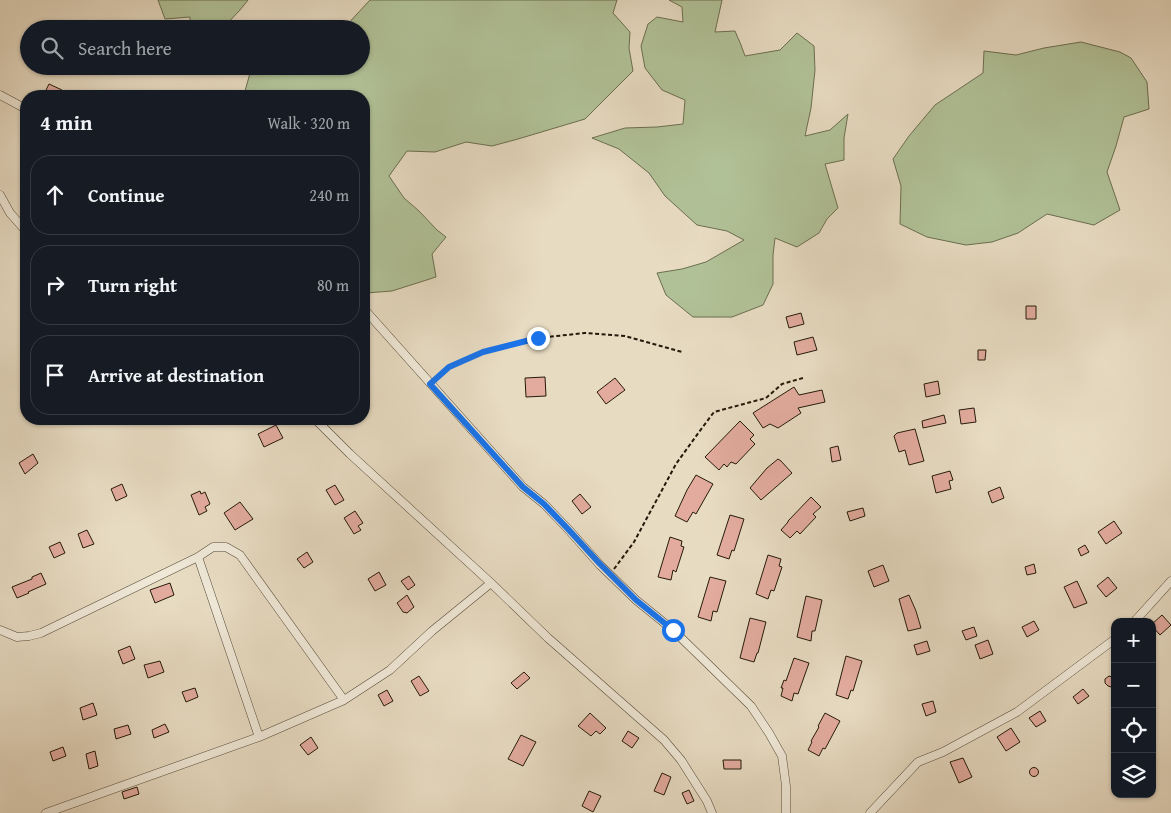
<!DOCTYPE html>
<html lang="en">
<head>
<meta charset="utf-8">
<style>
	:root { --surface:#171b24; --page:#20242c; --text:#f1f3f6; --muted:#9ea1a6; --line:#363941 }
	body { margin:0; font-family:"Gentium Book Plus",serif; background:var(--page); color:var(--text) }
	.controls { position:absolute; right:15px; bottom:15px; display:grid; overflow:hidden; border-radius:10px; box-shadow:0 1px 4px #0004 }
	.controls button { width:45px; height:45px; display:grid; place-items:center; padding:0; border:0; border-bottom:1px solid var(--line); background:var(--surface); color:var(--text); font:25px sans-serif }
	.stop { position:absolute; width:15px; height:15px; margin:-11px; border:4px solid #1a73e8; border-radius:50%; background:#fff }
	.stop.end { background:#1a73e8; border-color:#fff; box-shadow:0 1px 5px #0008 }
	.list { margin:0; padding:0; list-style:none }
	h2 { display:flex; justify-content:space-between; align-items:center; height:65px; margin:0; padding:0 20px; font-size:21px }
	h2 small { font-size:16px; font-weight:400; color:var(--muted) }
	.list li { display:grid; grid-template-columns:32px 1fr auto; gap:15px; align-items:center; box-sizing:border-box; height:80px; margin:0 10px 10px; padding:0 10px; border:1px solid var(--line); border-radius:20px }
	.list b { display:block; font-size:19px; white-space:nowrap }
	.list em { font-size:16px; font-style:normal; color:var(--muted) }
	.icon { flex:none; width:28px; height:28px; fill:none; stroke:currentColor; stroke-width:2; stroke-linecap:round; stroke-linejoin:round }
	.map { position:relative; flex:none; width:1171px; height:813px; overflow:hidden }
	.search { position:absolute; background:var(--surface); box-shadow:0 1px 4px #0004; left:20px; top:20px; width:350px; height:55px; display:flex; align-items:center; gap:12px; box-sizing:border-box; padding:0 18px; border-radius:28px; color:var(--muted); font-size:19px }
	.panel { position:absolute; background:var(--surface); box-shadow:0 1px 4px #0004; left:20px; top:90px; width:350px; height:335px; border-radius:20px }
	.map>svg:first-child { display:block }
	.green { fill:#b1c197; stroke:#6b6e50 }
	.building { fill:#e2ab9e; stroke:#251a0a }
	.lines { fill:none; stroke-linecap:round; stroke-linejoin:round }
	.minor-casing { stroke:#564a38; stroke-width:9 }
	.path { stroke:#251a0a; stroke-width:2; stroke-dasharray:4 2.5; stroke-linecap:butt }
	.minor { stroke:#efe8d7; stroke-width:8 }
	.route { stroke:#1a73e8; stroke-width:6 }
</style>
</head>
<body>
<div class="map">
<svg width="1171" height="813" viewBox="0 0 1171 813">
	<rect width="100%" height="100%" fill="#e7dbc2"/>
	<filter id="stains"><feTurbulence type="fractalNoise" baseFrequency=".004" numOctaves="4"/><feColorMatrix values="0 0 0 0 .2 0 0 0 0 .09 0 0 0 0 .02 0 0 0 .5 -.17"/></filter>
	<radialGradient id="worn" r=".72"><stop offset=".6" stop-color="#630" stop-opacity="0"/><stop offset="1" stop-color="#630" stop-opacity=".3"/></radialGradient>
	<path class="green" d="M158 0H248L240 10 222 29 190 28V17L165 19Z
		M370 0H617L613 13 630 32 629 48 633 71 585 119 518 139 492 146 466 142 435 152 407 151 389 176 404 198 419 211 437 230 446 237 432 254 436 277 392 291 366 293H364V96H241L245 91 252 66C264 66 276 68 288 66H361V29H343Z
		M669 0H722L715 32 735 31 741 45 745 56 780 50 797 33 814 46 815 70 811 108 805 136 830 130 848 114 844 138V160L825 164 838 208 827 219 819 233 797 247 775 238 773 255V284L763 305 732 317H693L666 295 657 273 682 269 706 262 744 240 727 231 697 225 665 196 649 173 619 149 592 138 625 128 657 127 683 124 685 100 662 90 645 68 641 46 648 24 657 17 683 22 682 7Z
		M1081 42 1120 52 1131 58 1147 82 1149 109 1124 117 1116 146 1107 172 1120 210 1094 225 1047 214 1018 233 992 242 966 245 927 237 900 224 901 186 893 159 909 136 935 105 983 73 984 51 1016 55 1044 48Z"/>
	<path class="building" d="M49 84 62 90 59 96H43Z
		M1026 306H1036V319H1026Z
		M801 313 804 324 789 328 786 317Z
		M813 337 817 350 797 355 794 342Z
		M978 350H986L985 360H978Z
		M545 377 546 396 526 397 525 378Z
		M615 378 625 390 606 404 597 392Z
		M938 381 940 394 926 397 924 384Z
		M794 387 799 395 822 390 825 402 798 408 801 413 778 428 770 424 763 428 753 413Z
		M974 408 976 422 961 424 959 410Z
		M944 415 946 423 923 428 922 421Z
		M740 421 754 435 750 439 755 444 736 464 731 462 727 467 724 464 719 470 705 457Z
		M276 425 283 438 264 447 258 434Z
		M915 429 924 461 909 465 905 450 899 452 894 436 897 433Z
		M838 446 841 460 832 462 830 448Z
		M33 454 38 463 25 474 19 463Z
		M778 459 781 461 792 473 761 500 750 488 767 468Z
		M950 471 953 480 949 481 951 489 936 493 932 476Z
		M696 475 713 484 696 514 693 512 687 522 675 516 687 490Z
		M122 484 127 496 116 501 111 489Z
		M335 485 344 500 335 505 326 490Z
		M1000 487 1004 498 992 503 988 492Z
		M200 491 201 494 205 492 210 504 205 507 207 511 199 515 191 495Z
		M580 494 591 507 582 514 572 501Z
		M811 497 821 507 813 514 816 517 800 534 797 531 790 538 781 530 788 522V521Z
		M240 502 253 519 235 530 224 513Z
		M863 508 865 516 850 521 847 512Z
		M355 511 363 523 358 526 361 530 354 534 344 518Z
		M730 515 744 519 734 551 732 550 729 559 717 555Z
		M1114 521 1122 533 1106 544 1098 532Z
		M87 530 94 544 83 548 78 534Z
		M670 537 682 541 681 546 684 547 676 572 673 570 671 580 658 577Z
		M60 542 65 553 54 558 49 547Z
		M1085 545 1089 552 1081 556 1078 549Z
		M307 552 313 562 304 568 297 559Z
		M768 555 781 559 779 566 782 567 774 591 771 590 768 599 756 594Z
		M1034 564 1036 573 1027 575 1025 567Z
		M883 565 889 581 874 587 868 571Z
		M379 572 386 585 375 591 368 579Z
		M41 573 46 584 28 592 29 593 17 598 12 587 32 579V577Z
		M409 576 415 585 408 590 401 581Z
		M710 577 726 581 717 612 713 611 711 621 698 617Z
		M1108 577 1117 588 1106 597 1097 586Z
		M1077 581 1087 603 1074 608 1064 587Z
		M170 583 174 595 155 603 150 590Z
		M407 595 414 607 407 613 403 612 397 603Z
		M909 595 916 611 921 628 908 631 899 599Z
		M806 596 822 600 815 631H812L811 641 797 637Z
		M1162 615 1171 625 1160 635 1152 626V624Z
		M750 618 766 622 758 653H757L754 662 740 658Z
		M1034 621 1039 630 1027 637 1022 627Z
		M974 627 977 636 966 640 962 631Z
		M988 640 993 654 980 659 975 645Z
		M927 641 930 651 917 655 914 645Z
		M130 646 135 659 123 664 118 651Z
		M846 656 862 661 853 691 851 690 848 699 836 695Z
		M794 658 809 663 798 694 794 693 792 701 781 696 783 688H781L784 680 786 681Z
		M160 661 164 672 148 678 144 665Z
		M524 672 530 678 517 689 511 683Z
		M419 676 429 691 420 696 411 681Z
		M1109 676 1112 677 1114 679 1115 688 1108 686 1105 683V679Z
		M195 688 198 697 186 702 182 692Z
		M1083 689 1089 696 1078 704 1073 697Z
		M387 690 393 701 384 706 378 695Z
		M933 701 936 712 926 716 922 704Z
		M93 703 97 715 83 720 80 708Z
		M1040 711 1046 721 1036 727 1029 718Z
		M590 713 606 728 600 734 596 731 591 736 578 726Z
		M825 713 840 721 825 749 823 748 819 756 808 750 812 742 811 741 819 727 818 726Z
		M165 724 169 732 154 738 152 730Z
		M128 725 131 734 116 739 114 729Z
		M1011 728 1020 742 1006 751 997 737Z
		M628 731 639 738 632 748 622 741Z
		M521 735 536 742 523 766 508 759Z
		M311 737 318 748 308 755 300 745Z
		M63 747 66 756 53 761 50 752Z
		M95 751 98 766 89 769 86 754Z
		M963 758 972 777 959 783 950 762Z
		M723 760H741V769H724Z
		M1029.5 772a4.5 4.5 0 1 1 9 0a4.5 4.5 0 1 1-9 0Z
		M662 773 671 777 664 795 654 791Z
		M137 787 139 794 124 799 122 792Z
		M689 790 694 801 687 804 682 793Z
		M589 791 601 796 593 812 582 806Z"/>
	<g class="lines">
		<defs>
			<path id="minor" d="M0 95 26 109
				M0 195 10 213 26 231
				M364 309 523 487 544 504 568 529 600 565 636 600 673 630 751 706 769 733 782 756 786 786V813
				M314 419 319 423 350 454 491 583 548 638 664 740 681 760 707 801 712 813
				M198 557 259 737
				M1134 622 1171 581
				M0 630 17 637 29 636 41 633 198 557 213 547H226L240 555 344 700
				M46 813 259 737 344 700 390 670 432 631 491 583
				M870 813 918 762 943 752 1017 712 1115 639"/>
		</defs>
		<use href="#minor" class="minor-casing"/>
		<path class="path" d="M436 379 449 367 483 352 538 338 585 333 625 336 682 352
			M614 569 634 542 676 464 699 432 714 412 766 398 782 384 803 378"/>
		<use href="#minor" class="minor"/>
	</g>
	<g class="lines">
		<path class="route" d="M538 338 483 352 449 367 430 384 523 487 544 504 568 529 600 564 636 600 673 630"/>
	</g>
	<rect width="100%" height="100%" filter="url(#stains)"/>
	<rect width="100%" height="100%" fill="url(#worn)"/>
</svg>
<div class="controls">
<button>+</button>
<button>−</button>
<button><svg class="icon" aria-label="locate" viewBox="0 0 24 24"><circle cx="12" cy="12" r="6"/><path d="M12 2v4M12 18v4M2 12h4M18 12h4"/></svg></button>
<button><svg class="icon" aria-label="layers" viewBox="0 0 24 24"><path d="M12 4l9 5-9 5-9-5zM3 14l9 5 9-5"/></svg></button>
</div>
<div class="stop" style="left:673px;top:630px"></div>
<div class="stop end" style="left:538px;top:338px"></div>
<div class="search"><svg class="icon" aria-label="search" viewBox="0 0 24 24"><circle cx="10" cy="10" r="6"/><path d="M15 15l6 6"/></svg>Search here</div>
<section class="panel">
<h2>4 min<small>Walk · 320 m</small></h2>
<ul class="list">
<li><svg class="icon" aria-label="ahead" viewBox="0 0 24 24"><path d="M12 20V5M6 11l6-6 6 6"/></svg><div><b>Continue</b></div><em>240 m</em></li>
<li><svg class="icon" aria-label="right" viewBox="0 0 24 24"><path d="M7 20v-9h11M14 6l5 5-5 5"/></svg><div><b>Turn right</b></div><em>80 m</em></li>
<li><svg class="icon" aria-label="arrive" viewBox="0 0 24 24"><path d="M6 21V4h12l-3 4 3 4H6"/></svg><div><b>Arrive at destination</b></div></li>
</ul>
</section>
</div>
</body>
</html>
